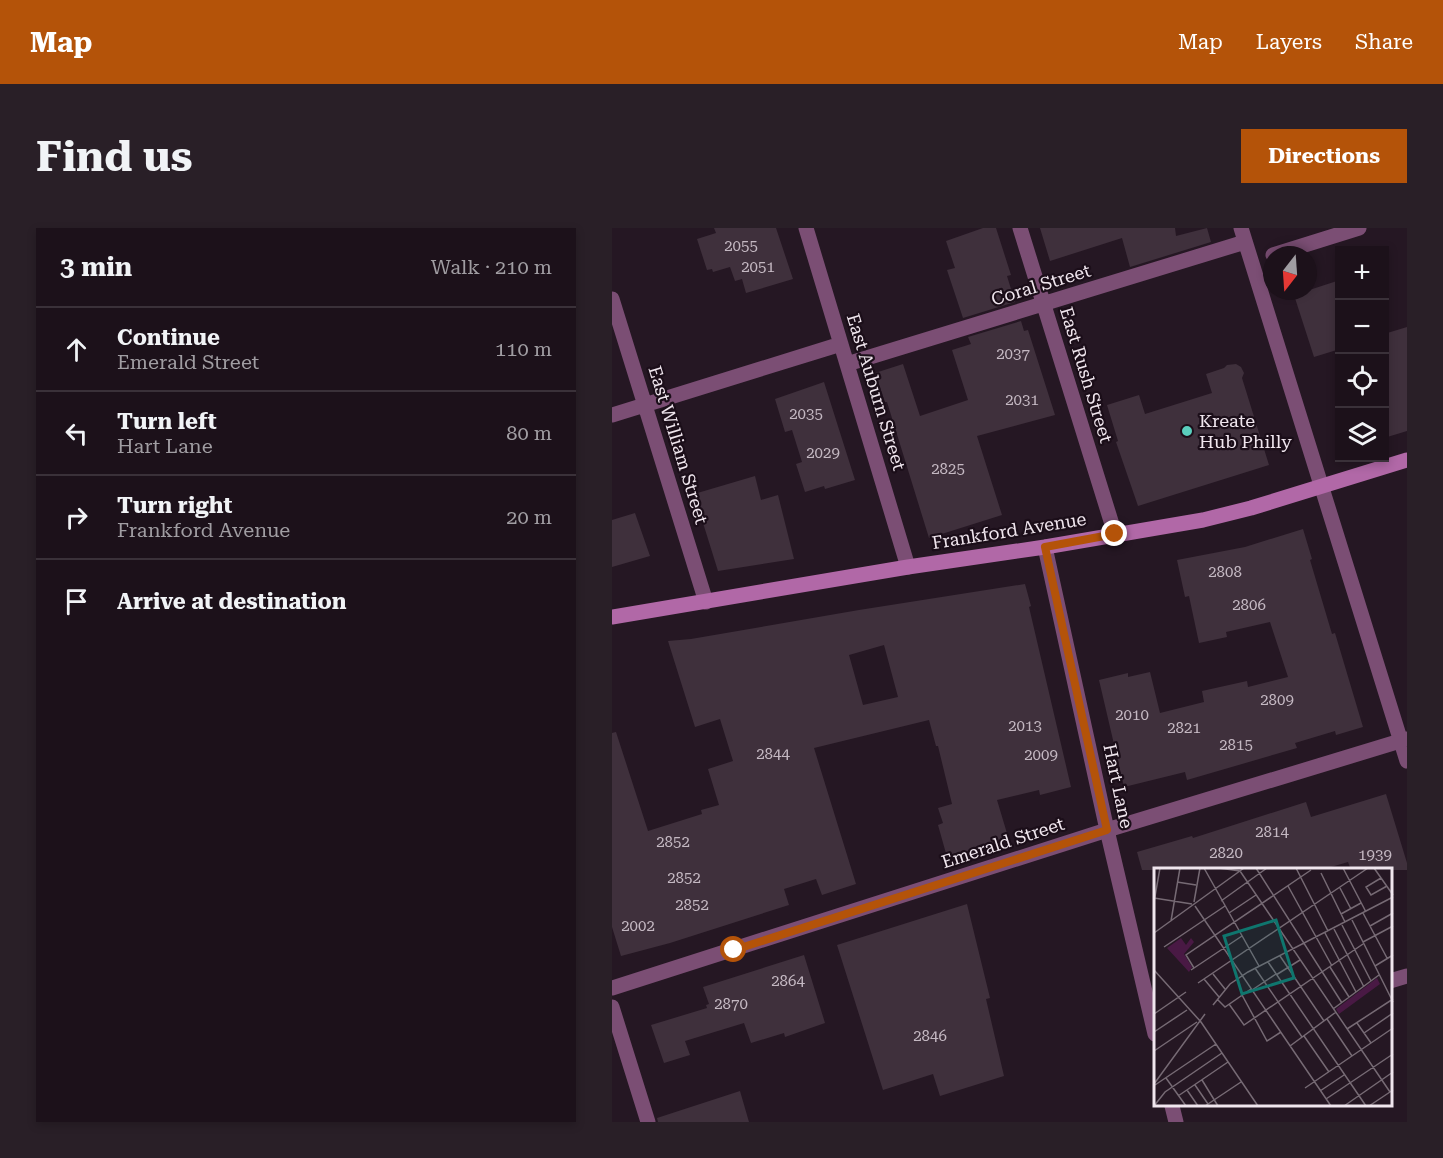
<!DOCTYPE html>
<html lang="en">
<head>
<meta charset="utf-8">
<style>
	:root { --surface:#1c111a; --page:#291f27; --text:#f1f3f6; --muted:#a09da2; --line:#3a3139; --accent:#b45309 }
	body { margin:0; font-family:"Roboto Serif",serif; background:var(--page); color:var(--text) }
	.controls { position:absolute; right:18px; top:18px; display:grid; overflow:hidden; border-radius:0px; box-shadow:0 3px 9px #0003 }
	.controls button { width:54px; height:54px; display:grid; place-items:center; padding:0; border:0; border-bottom:2px solid var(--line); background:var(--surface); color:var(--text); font:30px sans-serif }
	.compass { position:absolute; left:651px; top:18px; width:54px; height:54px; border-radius:50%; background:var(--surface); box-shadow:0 3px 9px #0003; rotate:197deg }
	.stop { position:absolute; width:18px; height:18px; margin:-14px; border:4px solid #b45309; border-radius:50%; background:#fff }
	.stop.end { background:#b45309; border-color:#fff; box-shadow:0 2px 6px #0008 }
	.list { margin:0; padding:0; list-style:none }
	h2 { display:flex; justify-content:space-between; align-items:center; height:78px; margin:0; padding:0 24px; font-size:26px }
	h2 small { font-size:20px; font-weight:400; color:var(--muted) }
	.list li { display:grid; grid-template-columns:39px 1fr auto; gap:18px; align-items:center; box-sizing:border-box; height:84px; padding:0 24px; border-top:2px solid var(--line) }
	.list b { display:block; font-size:22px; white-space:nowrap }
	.list p { margin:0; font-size:20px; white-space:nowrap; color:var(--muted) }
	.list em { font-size:20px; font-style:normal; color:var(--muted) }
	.icon { flex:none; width:33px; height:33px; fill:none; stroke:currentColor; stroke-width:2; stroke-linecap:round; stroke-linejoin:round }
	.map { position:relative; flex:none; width:795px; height:894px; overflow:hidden; border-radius:0px }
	header { display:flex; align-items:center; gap:36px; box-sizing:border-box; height:84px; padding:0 30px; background:var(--accent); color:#fff }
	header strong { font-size:28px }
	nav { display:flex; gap:33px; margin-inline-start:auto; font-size:21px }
	.intro { display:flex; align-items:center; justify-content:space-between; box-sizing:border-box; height:144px; padding:0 36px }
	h1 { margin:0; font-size:42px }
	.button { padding:15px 27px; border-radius:0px; background:var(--accent); color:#fff; font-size:21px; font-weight:700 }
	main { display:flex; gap:36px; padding:0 36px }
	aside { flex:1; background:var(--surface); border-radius:0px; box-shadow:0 3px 9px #0003 }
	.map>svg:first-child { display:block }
	.building { fill:#3f303c; fill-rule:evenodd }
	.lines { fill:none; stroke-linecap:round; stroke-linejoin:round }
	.minor { stroke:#7b4e74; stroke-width:15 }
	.secondary { stroke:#b168a7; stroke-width:15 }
	.route { stroke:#b45309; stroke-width:8 }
	.poi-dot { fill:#5acebd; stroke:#1b0e19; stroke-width:2 }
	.labels { text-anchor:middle; stroke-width:4.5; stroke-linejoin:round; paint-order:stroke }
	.number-label { font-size:15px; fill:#c4b8c2 }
	.street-label { font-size:18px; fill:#f0e6ee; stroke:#1b0e19 }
	.poi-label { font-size:18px; fill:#f0e6ee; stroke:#1b0e19; text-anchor:start }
	.inset-road { fill:none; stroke:#766a74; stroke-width:1.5 }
	.view { fill:#0f766e; fill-opacity:0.15; stroke:#0f766e; stroke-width:3 }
	.inset-edge { fill:none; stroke:#f0e6ee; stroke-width:3 }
</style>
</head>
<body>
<header>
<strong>Map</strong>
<nav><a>Map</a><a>Layers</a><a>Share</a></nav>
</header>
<div class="intro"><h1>Find us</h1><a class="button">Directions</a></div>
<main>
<aside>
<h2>3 min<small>Walk · 210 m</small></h2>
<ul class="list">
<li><svg class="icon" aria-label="ahead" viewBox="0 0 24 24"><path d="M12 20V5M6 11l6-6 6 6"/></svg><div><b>Continue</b><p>Emerald Street</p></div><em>110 m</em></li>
<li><svg class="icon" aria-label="left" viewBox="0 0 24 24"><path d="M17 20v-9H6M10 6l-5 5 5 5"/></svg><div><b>Turn left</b><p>Hart Lane</p></div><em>80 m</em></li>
<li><svg class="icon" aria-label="right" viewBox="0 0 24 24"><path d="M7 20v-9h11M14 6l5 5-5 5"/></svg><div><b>Turn right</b><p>Frankford Avenue</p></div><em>20 m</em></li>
<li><svg class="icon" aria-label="arrive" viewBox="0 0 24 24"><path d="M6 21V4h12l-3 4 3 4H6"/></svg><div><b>Arrive at destination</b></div></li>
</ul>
</aside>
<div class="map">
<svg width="795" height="894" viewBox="0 0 795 894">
	<rect width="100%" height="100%" fill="#251723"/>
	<path class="building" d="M102 0H164L181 51 134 65 130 51 123 53 118 39 101 44 100 41 95 42 85 11 104 5Z
		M371 0H384L399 47 395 48 403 74 351 90 335 42 343 40 334 13Z
		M428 0H563L564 8 595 0 599 14 518 39 510 10 438 33Z
		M728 52V121L702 129 682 67Z
		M409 93 412 103 416 102 443 187 365 208 390 287 317 310 275 174H273L263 145 291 136 308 188 356 172 340 122 359 116 356 109Z
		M795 99V203L772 210V106Z
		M624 136 629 139 632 145 630 150 657 237 526 278 504 214 506 213 495 177 527 167 533 186 600 165 594 146 612 140 615 137Z
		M212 154 243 252 213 261 212 258 193 264 184 236 190 234 180 202 173 204 163 171Z
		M143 248 149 272 166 267 182 331 106 343 82 266Z
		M23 285 38 328 0 339V292Z
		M691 301 700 331 698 332 720 406 723 405 751 499 724 507 723 503 683 515 685 520 575 552 573 544 512 559 487 452 516 445V449L538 444 548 485 592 474 590 463 635 453 636 459 676 449 658 394 614 404 615 409 587 415 577 368 573 369 565 332 633 319Z
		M413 356 419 378 417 379 459 559 428 567 427 562 385 572 397 612 335 629 326 597 331 595 326 580 340 576 326 518H324L317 492 202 520 244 656 210 667 204 651 172 661 177 677 58 715 9 728 0 699V505L4 504 36 603 90 586 89 582 107 577 96 541 121 533 108 491 83 499 56 413 79 411 247 382ZM272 417 286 469 251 477 237 427Z
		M774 566 795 635V642H739L736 634 709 642H530L525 624 580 608 581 610 694 574 699 589Z
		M355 676 378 770 374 771 392 848 328 868 321 846 271 862 225 717Z
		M192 727 213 795 173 809 172 805 139 815 132 795 73 813 78 827 52 835 39 797 95 780 94 777 97 776 91 759Z
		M128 863 137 894H46L45 890Z"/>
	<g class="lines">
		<path class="minor" d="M194 0 296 339
			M408 0 503 306
			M629 0 795 533
			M661 27 747 0
			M0 71 94 374
			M235 136 633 14
			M0 187 229 116
			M433 319 495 602 543 806
			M778 753 795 748
			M0 760 495 602 795 511
			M0 779 36 894
			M560 878 564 894"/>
		<path class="secondary" d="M0 389 296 339 433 319 591 292 639 280 795 232"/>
	</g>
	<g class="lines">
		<path class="route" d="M122 722 495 602 433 319 503 306"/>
	</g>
	<circle class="poi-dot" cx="575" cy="203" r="6"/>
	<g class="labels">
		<g class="number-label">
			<text x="129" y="23">2055</text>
			<text x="146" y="44">2051</text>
			<text x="401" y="131">2037</text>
			<text x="410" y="177">2031</text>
			<text x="194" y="191">2035</text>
			<text x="211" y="230">2029</text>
			<text x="336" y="246">2825</text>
			<text x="613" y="349">2808</text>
			<text x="637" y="382">2806</text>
			<text x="665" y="477">2809</text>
			<text x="520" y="492">2010</text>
			<text x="413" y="503">2013</text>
			<text x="572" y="505">2821</text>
			<text x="624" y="522">2815</text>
			<text x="161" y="531">2844</text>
			<text x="429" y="532">2009</text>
			<text x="660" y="609">2814</text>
			<text x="61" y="619">2852</text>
			<text x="614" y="630">2820</text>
			<text x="763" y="632">1939</text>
			<text x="72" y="655">2852</text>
			<text x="80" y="682">2852</text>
			<text x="26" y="703">2002</text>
			<text x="176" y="758">2864</text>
			<text x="119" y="781">2870</text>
			<text x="318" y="813">2846</text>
		</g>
		<g class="street-label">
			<text transform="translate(429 57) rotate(-17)" y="6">Coral Street</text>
			<text transform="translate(474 147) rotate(73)" y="6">East Rush Street</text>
			<text transform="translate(264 164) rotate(73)" y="6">East Auburn Street</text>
			<text transform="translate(66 217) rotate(73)" y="6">East William Street</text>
			<text transform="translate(397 303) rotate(-9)" y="6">Frankford Avenue</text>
			<text transform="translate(506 558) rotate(78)" y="6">Hart Lane</text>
			<text transform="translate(391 615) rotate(-18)" y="6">Emerald Street</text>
		</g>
		<g class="poi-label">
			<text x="587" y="199">Kreate<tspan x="587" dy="21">Hub Philly</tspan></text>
		</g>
	</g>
	<g transform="translate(542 640)">
		<rect width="238" height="238" fill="#251723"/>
		<path d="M27 70 32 77 37 70 40 74 30 86 38 99 35 104 13 80ZM223 110 226 116 185 146 182 141Z" fill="#491944"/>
		<path class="inset-road" d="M50 0 105 98M65 0 86 3 236 224M102 0 188 135M142 0 174 63M189 0 212 44M220 0 239 27M167 5 191 54M227 10 212 19 217 27 233 18M23 14 42 17M134 18 178 98M186 20 197 41M0 30 38 36M67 33 113 0M0 34 6 0M40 34 46 0M41 38 177 238M75 45 102 27M209 45 233 90M187 46 207 35M198 52 239 134M17 53 26 0M188 57 217 113M216 58 239 45M180 61 210 119M0 65 90 0M171 65 202 124M209 74 239 58M10 79 71 38M126 88 170 153M114 94 212 238M221 98 239 87M176 99 195 129M40 100 32 87 157 2M101 100 148 169M0 102 47 154 104 238M37 102 88 68M59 106 71 121M122 107 146 92M50 111 65 129M44 115 214 0M98 122 122 106M88 127 113 173 127 164M63 131 71 139 97 121M75 136 90 157 209 76M59 137 76 116 94 104 239 29M179 141 225 107M0 146 32 124M173 151 198 188M203 155 217 175M193 161 239 131M0 164 33 142M210 165 239 145M150 168 175 204M136 178 182 144M0 183 43 154M12 210 32 238M48 212 64 238M0 216 51 146M1 217 62 176M41 217 54 236M151 220 239 160M33 222 44 238M166 223 190 207M24 228 74 194M172 231 239 186M0 238 11 224 68 185M51 238 87 214M190 238 239 204M215 238 239 222"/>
		<path class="view" d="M122 52 140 110 88 126 70 68Z"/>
		<rect width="238" height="238" class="inset-edge"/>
	</g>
</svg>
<div class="controls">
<button>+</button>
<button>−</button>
<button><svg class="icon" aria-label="locate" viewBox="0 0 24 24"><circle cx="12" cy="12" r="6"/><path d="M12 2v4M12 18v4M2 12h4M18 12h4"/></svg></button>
<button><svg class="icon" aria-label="layers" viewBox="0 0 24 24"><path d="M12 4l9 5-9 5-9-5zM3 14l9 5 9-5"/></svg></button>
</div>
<svg class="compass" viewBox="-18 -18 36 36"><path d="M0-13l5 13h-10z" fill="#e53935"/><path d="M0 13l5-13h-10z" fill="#a09da2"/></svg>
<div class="stop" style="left:122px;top:722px"></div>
<div class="stop end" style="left:503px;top:306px"></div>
</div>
</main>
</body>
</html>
